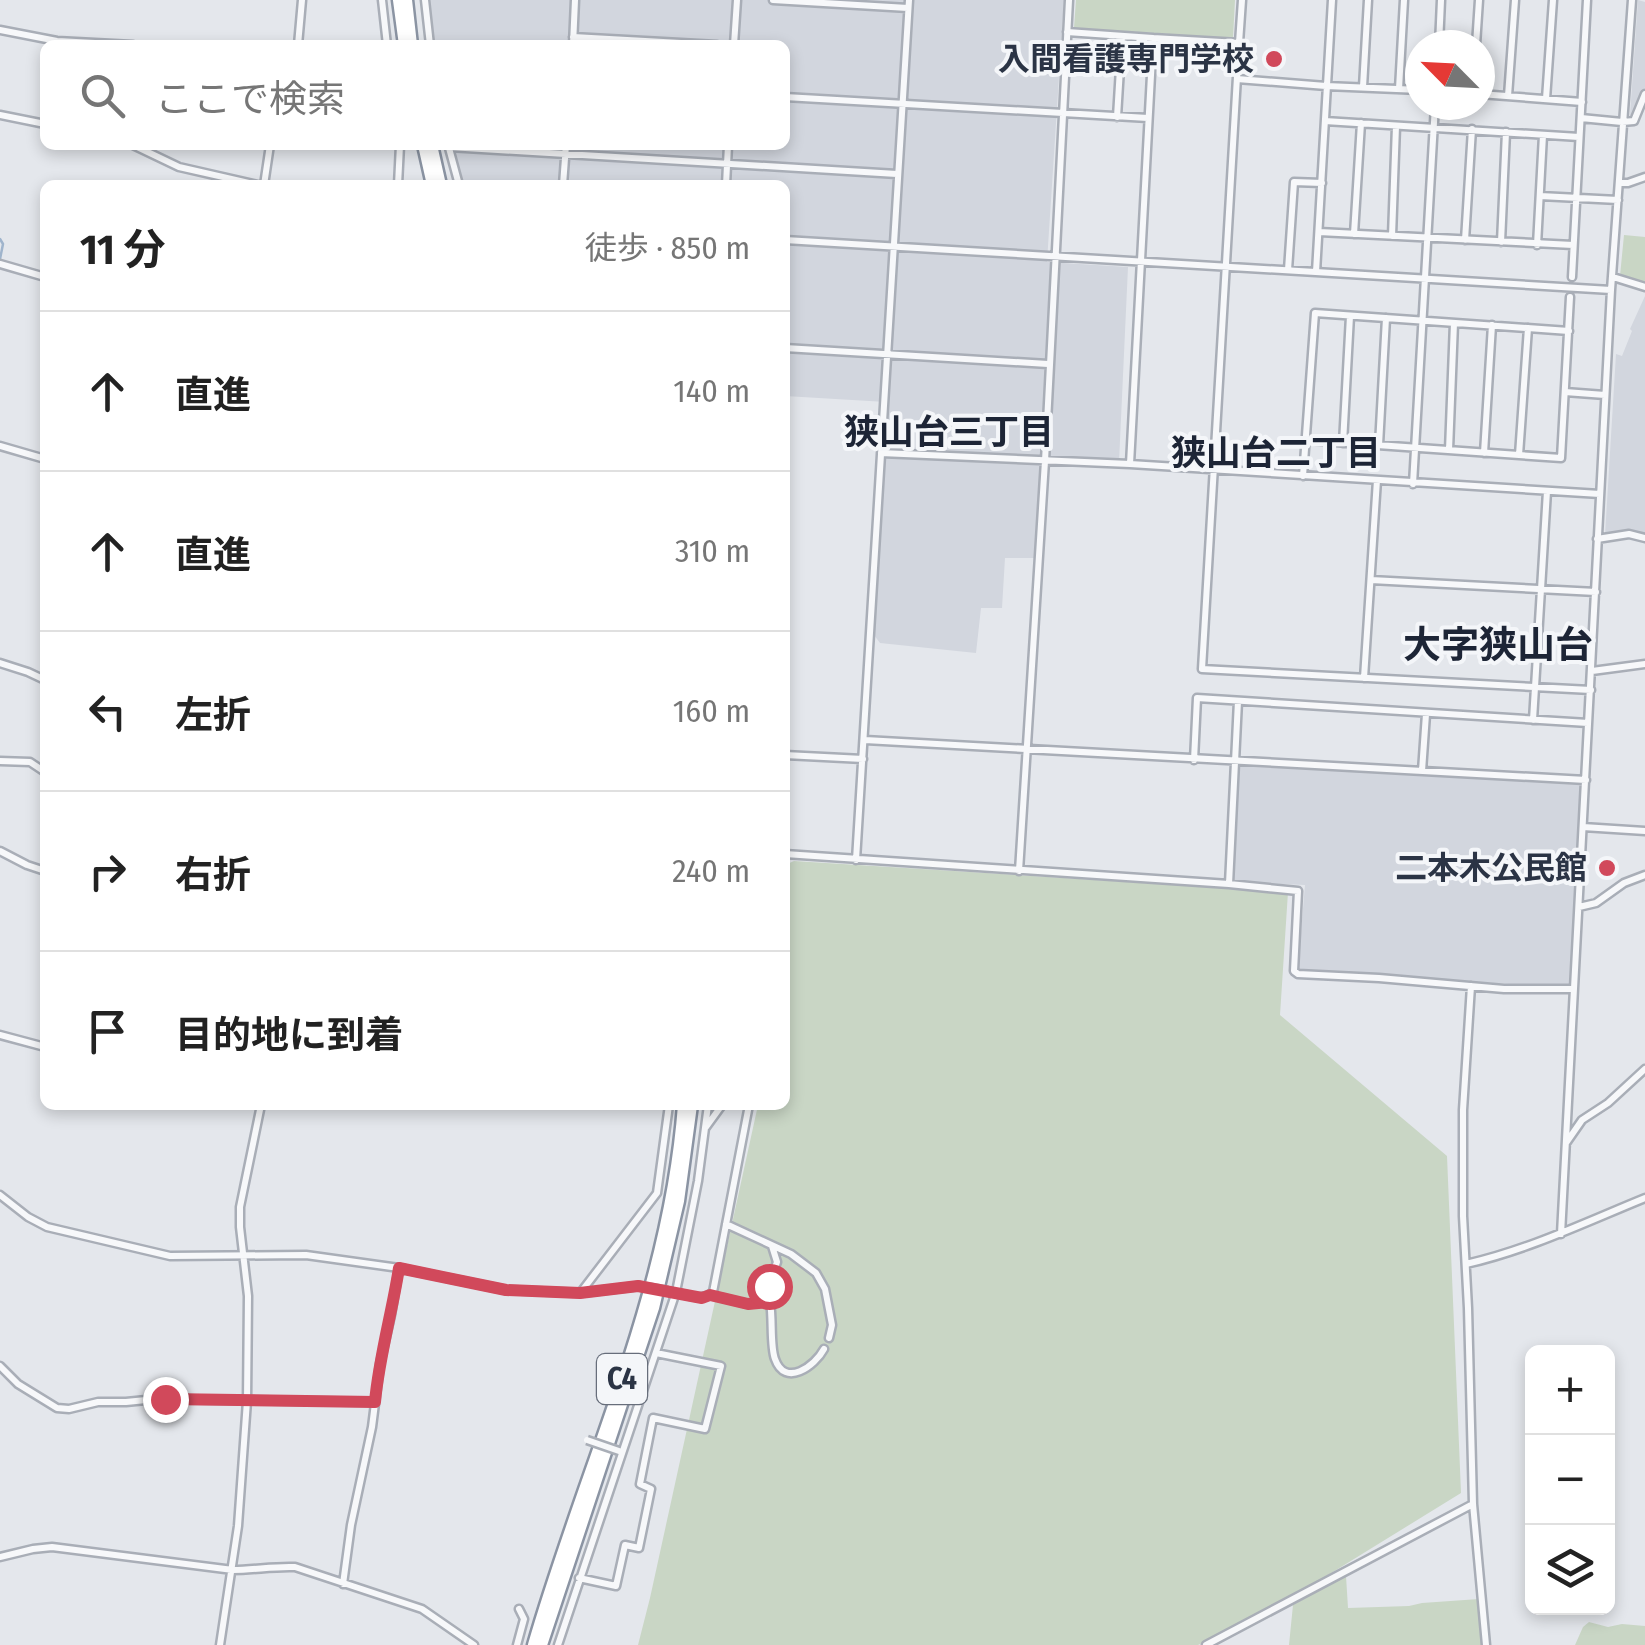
<!DOCTYPE html>
<html lang="ja">
<head>
<meta charset="utf-8">
<style>
	:root { --surface:#fff; --page:#f6f6f6; --text:#222; --muted:#767676; --line:#e0e0e0 }
	body { margin:0; font-family:"Fira Sans Condensed","Noto Sans JP",sans-serif; background:var(--page); color:var(--text) }
	.controls { position:absolute; right:30px; bottom:30px; display:grid; overflow:hidden; border-radius:15px; box-shadow:0 5px 15px #0003 }
	.controls button { width:90px; height:90px; display:grid; place-items:center; padding:0; border:0; border-bottom:2px solid var(--line); background:var(--surface); color:var(--text); font:50px sans-serif }
	.compass { position:absolute; left:1405px; top:30px; width:90px; height:90px; border-radius:50%; background:var(--surface); box-shadow:0 5px 15px #0003; rotate:294deg }
	.stop { position:absolute; width:30px; height:30px; margin:-22px; border:8px solid #d1495b; border-radius:50%; background:#fff }
	.stop.end { background:#d1495b; border-color:#fff; box-shadow:0 2px 10px #0008 }
	.list { margin:0; padding:0; list-style:none }
	h2 { display:flex; justify-content:space-between; align-items:center; height:130px; margin:0; padding:0 40px; font-size:42px }
	h2 small { font-size:32px; font-weight:400; color:var(--muted) }
	.list li { display:grid; grid-template-columns:65px 1fr auto; gap:30px; align-items:center; box-sizing:border-box; height:160px; padding:0 40px; border-top:2px solid var(--line) }
	.list b { display:block; font-size:38px; white-space:nowrap }
	.list em { font-size:32px; font-style:normal; color:var(--muted) }
	.icon { flex:none; width:55px; height:55px; fill:none; stroke:currentColor; stroke-width:2; stroke-linecap:round; stroke-linejoin:round }
	.map { position:relative; flex:none; width:1645px; height:1645px; overflow:hidden }
	.search { position:absolute; background:var(--surface); box-shadow:0 5px 15px #0003; left:40px; top:40px; width:750px; height:110px; display:flex; align-items:center; gap:25px; box-sizing:border-box; padding:0 35px; border-radius:15px; color:var(--muted); font-size:38px }
	.panel { position:absolute; background:var(--surface); box-shadow:0 5px 15px #0003; left:40px; top:180px; width:750px; height:930px; border-radius:15px }
	.map>svg:first-child { display:block }
	.built { fill:#d2d6de }
	.green { fill:#c9d6c5 }
	.lines { fill:none; stroke-linecap:round; stroke-linejoin:round }
	.stream { stroke:#9fb4cc; stroke-width:2.5 }
	.minor-casing { stroke:#a9aeb7; stroke-width:11 }
	.highway-casing { stroke:#8b94a3; stroke-width:15 }
	.minor { stroke:#f7f8fa; stroke-width:6 }
	.highway { stroke:#fff; stroke-width:10 }
	.minor-bridge-casing { stroke:#a9aeb7; stroke-width:11; stroke-linecap:butt }
	.minor-bridge { stroke:#f7f8fa; stroke-width:6 }
	.route { stroke:#d1495b; stroke-width:12 }
	.poi-dot { fill:#d1495b; stroke:#f4f6f9; stroke-width:4 }
	.labels { text-anchor:middle; stroke-width:8; stroke-linejoin:round; paint-order:stroke }
	.shield { fill:#f4f6f9; stroke:#676e7b; stroke-width:2.5 }
	.shield-label { font-size:30px; font-weight:bold; fill:#2b3445 }
	.poi-label { font-size:32px; font-weight:bold; fill:#2b3445; stroke:#f4f6f9; text-anchor:end }
	.neighbourhood-label { font-size:35px; font-weight:bold; fill:#1d2536; stroke:#f4f6f9 }
	.quarter-label { font-size:38px; font-weight:bold; fill:#1d2536; stroke:#f4f6f9 }
</style>
</head>
<body>
<div class="map">
<svg width="1645" height="1645" viewBox="0 0 1645 1645">
	<rect width="100%" height="100%" fill="#e4e7ec"/>
	<path class="built" d="M427 0H1064L1047 262 1128 267 1119 462 1043 458 1037 558H1005L1002 608H981L976 653 880 643 874 635 886 402 785 396V185H461L451 145H785V45H434Z
		M1638 0 1645 2V87L1633 117 1630 115Z
		M1645 296V535L1627 531 1605 535 1616 354 1622 356 1632 331 1630 329Z
		M1242 765 1578 784 1582 788 1572 988 1301 971 1298 968 1305 885 1231 882 1237 771Z"/>
	<path class="green" d="M1076 0H1235L1233 38 1074 28Z
		M1624 235 1645 237V284L1620 276Z
		M794 861 1288 892 1280 1015 1447 1156 1461 1493 1281 1604 1198 1645H638L650 1598 758 1105H785V865Z
		M1346 1576 1348 1608 1409 1606 1422 1603 1479 1599 1485 1645H1289L1293 1605Z
		M1589 1622 1608 1627 1622 1624 1645 1626V1645H1575L1583 1627Z"/>
	<g class="lines">
		<path class="stream" d="M0 239 3 244 0 259"/>
		<defs>
			<path id="minor" d="M382 0 387 45
				M425 0 430 45
				M773 0 908 8
				M0 30 57 41 133 45
				M1067 32 1153 38
				M573 37 717 45
				M1239 43 1202 669 1591 690
				M298 45 302 0
				M573 45 575 0
				M734 45 737 0
				M1439 45 1441 0
				M1476 45 1479 0
				M1237 79 1326 86 1420 90
				M1363 87 1368 0
				M1399 89 1404 0
				M1480 94 1582 102
				M1508 96 1515 0
				M785 97 1148 118
				M1546 99 1553 0
				M0 115 45 124
				M1117 117 1122 36
				M1581 118 1622 122 1634 121 1645 94
				M1325 121 1579 137
				M133 145 179 167 258 185
				M449 147 897 174
				M449 148 459 185
				M1619 183H1628L1645 177
				M264 185 270 145
				M398 185 400 145
				M563 185 566 145
				M726 185 728 145
				M1540 196 1618 200
				M1319 232 1573 245
				M1354 234 1361 123
				M1392 236 1396 126
				M785 240 1611 290
				M1465 240 1472 129
				M1501 242 1506 132
				M1537 245 1543 135
				M0 264 45 277
				M1288 270 1294 182 1322 183
				M1316 272 1332 0
				M1572 277 1587 0
				M1613 277 1645 287
				M785 348 1048 364
				M1565 392 1605 395
				M1306 440 1561 458 1570 297
				M1343 443 1350 316
				M1379 445 1386 318
				M0 446 45 459
				M1449 450 1454 323
				M881 453 1130 464 1600 494
				M1484 453 1492 325
				M1519 455 1528 328
				M1130 464 1153 38 1239 43 1242 0
				M1303 476 1315 313 1569 331
				M1413 484 1435 105
				M1597 539 1629 534 1645 538
				M1371 580 1596 592
				M0 663 28 672 45 680
				M1592 671 1645 664
				M1364 678 1377 480
				M1533 720 1547 491
				M865 740 1586 780
				M785 755 863 759
				M1194 760 1197 698 1588 723
				M0 761 30 762 45 772
				M1422 771 1426 714
				M1583 827 1645 831
				M0 851 27 865 45 871
				M785 854 1229 884 1298 891 1294 971 1298 974 1379 978 1504 989H1574
				M856 860 909 0
				M1019 871 1045 461 1069 0
				M1229 884 1238 701
				M1579 907 1596 903 1624 883 1645 875
				M1471 986 1463 1110V1216L1468 1308 1473 1504 1486 1645
				M0 1035 45 1047
				M706 1127 722 1105
				M1566 1143 1582 1120 1608 1103 1645 1069
				M0 1195 28 1217 47 1227 170 1256 306 1255 399 1268 506 1290 580 1293 639 1286
				M726 1224 791 1254 816 1273 825 1289 832 1325 829 1338
				M1561 1234 1611 290 1632 0
				M1466 1264C1528 1250 1586 1222 1645 1198
				M581 1292 657 1193 669 1105
				M674 1292C687 1295 703 1302 713 1292L749 1105
				M710 1295 748 1304 770 1302C773 1318 770 1346 775 1359 785 1388 815 1366 824 1349
				M770 1301 769 1285 777 1262 772 1246
				M0 1366 18 1384 57 1408 69 1409 98 1402H126L156 1399 375 1402
				M0 1557 33 1549 52 1547 233 1570C254 1570 274 1566 295 1567L422 1609 474 1645
				M579 1578 616 1586 625 1545 639 1548 651 1489 640 1484 653 1418 705 1429 721 1366 656 1353
				M343 1584 351 1525 372 1427 380 1364 391 1315 399 1268
				M220 1645 238 1526 247 1401 248 1296 240 1227V1207L261 1105
				M517 1645 524 1619 519 1609
				M558 1645 676 1292 698 1181 708 1105
				M1206 1645 1473 1504"/>
			<path id="highway" d="M398 0 404 45
				M407 0 412 45
				M423 145 432 185
				M432 145 441 185
				M533 1645C585 1465 669 1294 683 1105
				M542 1645 654 1308 679 1201 692 1105"/>
		</defs>
		<use href="#minor" class="minor-casing"/>
		<use href="#highway" class="highway-casing"/>
		<use href="#minor" class="minor"/>
		<use href="#highway" class="highway"/>
		<defs>
			<path id="minor-bridge" d="M639 1286 668 1291
				M587 1440 619 1451"/>
		</defs>
		<use href="#minor-bridge" class="minor-bridge-casing"/>
		<use href="#minor-bridge" class="minor-bridge"/>
	</g>
	<g class="lines">
		<path class="route" d="M165 1399 375 1402C379 1357 392 1313 399 1268L506 1290 580 1293 638 1286 702 1298 710 1295 748 1304 770 1302 769 1286"/>
	</g>
	<g class="poi-dot">
		<circle cx="1274" cy="59" r="10"/>
		<circle cx="1607" cy="868" r="10"/>
	</g>
	<g class="labels">
		<rect class="shield" x="597" y="1354" width="50" height="50" rx="8"/>
		<g class="shield-label">
			<text x="622" y="1389">C4</text>
		</g>
		<g class="poi-label">
			<text x="1254" y="70">入間看護専門学校</text>
			<text x="1587" y="879">二本木公民館</text>
		</g>
		<g class="neighbourhood-label">
			<text x="949" y="444">狭山台三丁目</text>
			<text x="1276" y="465">狭山台二丁目</text>
		</g>
		<g class="quarter-label">
			<text x="1498" y="658">大字狭山台</text>
		</g>
	</g>
</svg>
<div class="controls">
<button>+</button>
<button>−</button>
<button><svg class="icon" aria-label="layers" viewBox="0 0 24 24"><path d="M12 4l9 5-9 5-9-5zM3 14l9 5 9-5"/></svg></button>
</div>
<svg class="compass" viewBox="-18 -18 36 36"><path d="M0-13l5 13h-10z" fill="#e53935"/><path d="M0 13l5-13h-10z" fill="#767676"/></svg>
<div class="stop" style="left:769px;top:1286px"></div>
<div class="stop end" style="left:165px;top:1399px"></div>
<div class="search"><svg class="icon" aria-label="search" viewBox="0 0 24 24"><circle cx="10" cy="10" r="6"/><path d="M15 15l6 6"/></svg>ここで検索</div>
<section class="panel">
<h2>11 分<small>徒歩 · 850 m</small></h2>
<ul class="list">
<li><svg class="icon" aria-label="ahead" viewBox="0 0 24 24"><path d="M12 20V5M6 11l6-6 6 6"/></svg><div><b>直進</b></div><em>140 m</em></li>
<li><svg class="icon" aria-label="ahead" viewBox="0 0 24 24"><path d="M12 20V5M6 11l6-6 6 6"/></svg><div><b>直進</b></div><em>310 m</em></li>
<li><svg class="icon" aria-label="left" viewBox="0 0 24 24"><path d="M17 20v-9H6M10 6l-5 5 5 5"/></svg><div><b>左折</b></div><em>160 m</em></li>
<li><svg class="icon" aria-label="right" viewBox="0 0 24 24"><path d="M7 20v-9h11M14 6l5 5-5 5"/></svg><div><b>右折</b></div><em>240 m</em></li>
<li><svg class="icon" aria-label="arrive" viewBox="0 0 24 24"><path d="M6 21V4h12l-3 4 3 4H6"/></svg><div><b>目的地に到着</b></div></li>
</ul>
</section>
</div>
</body>
</html>
